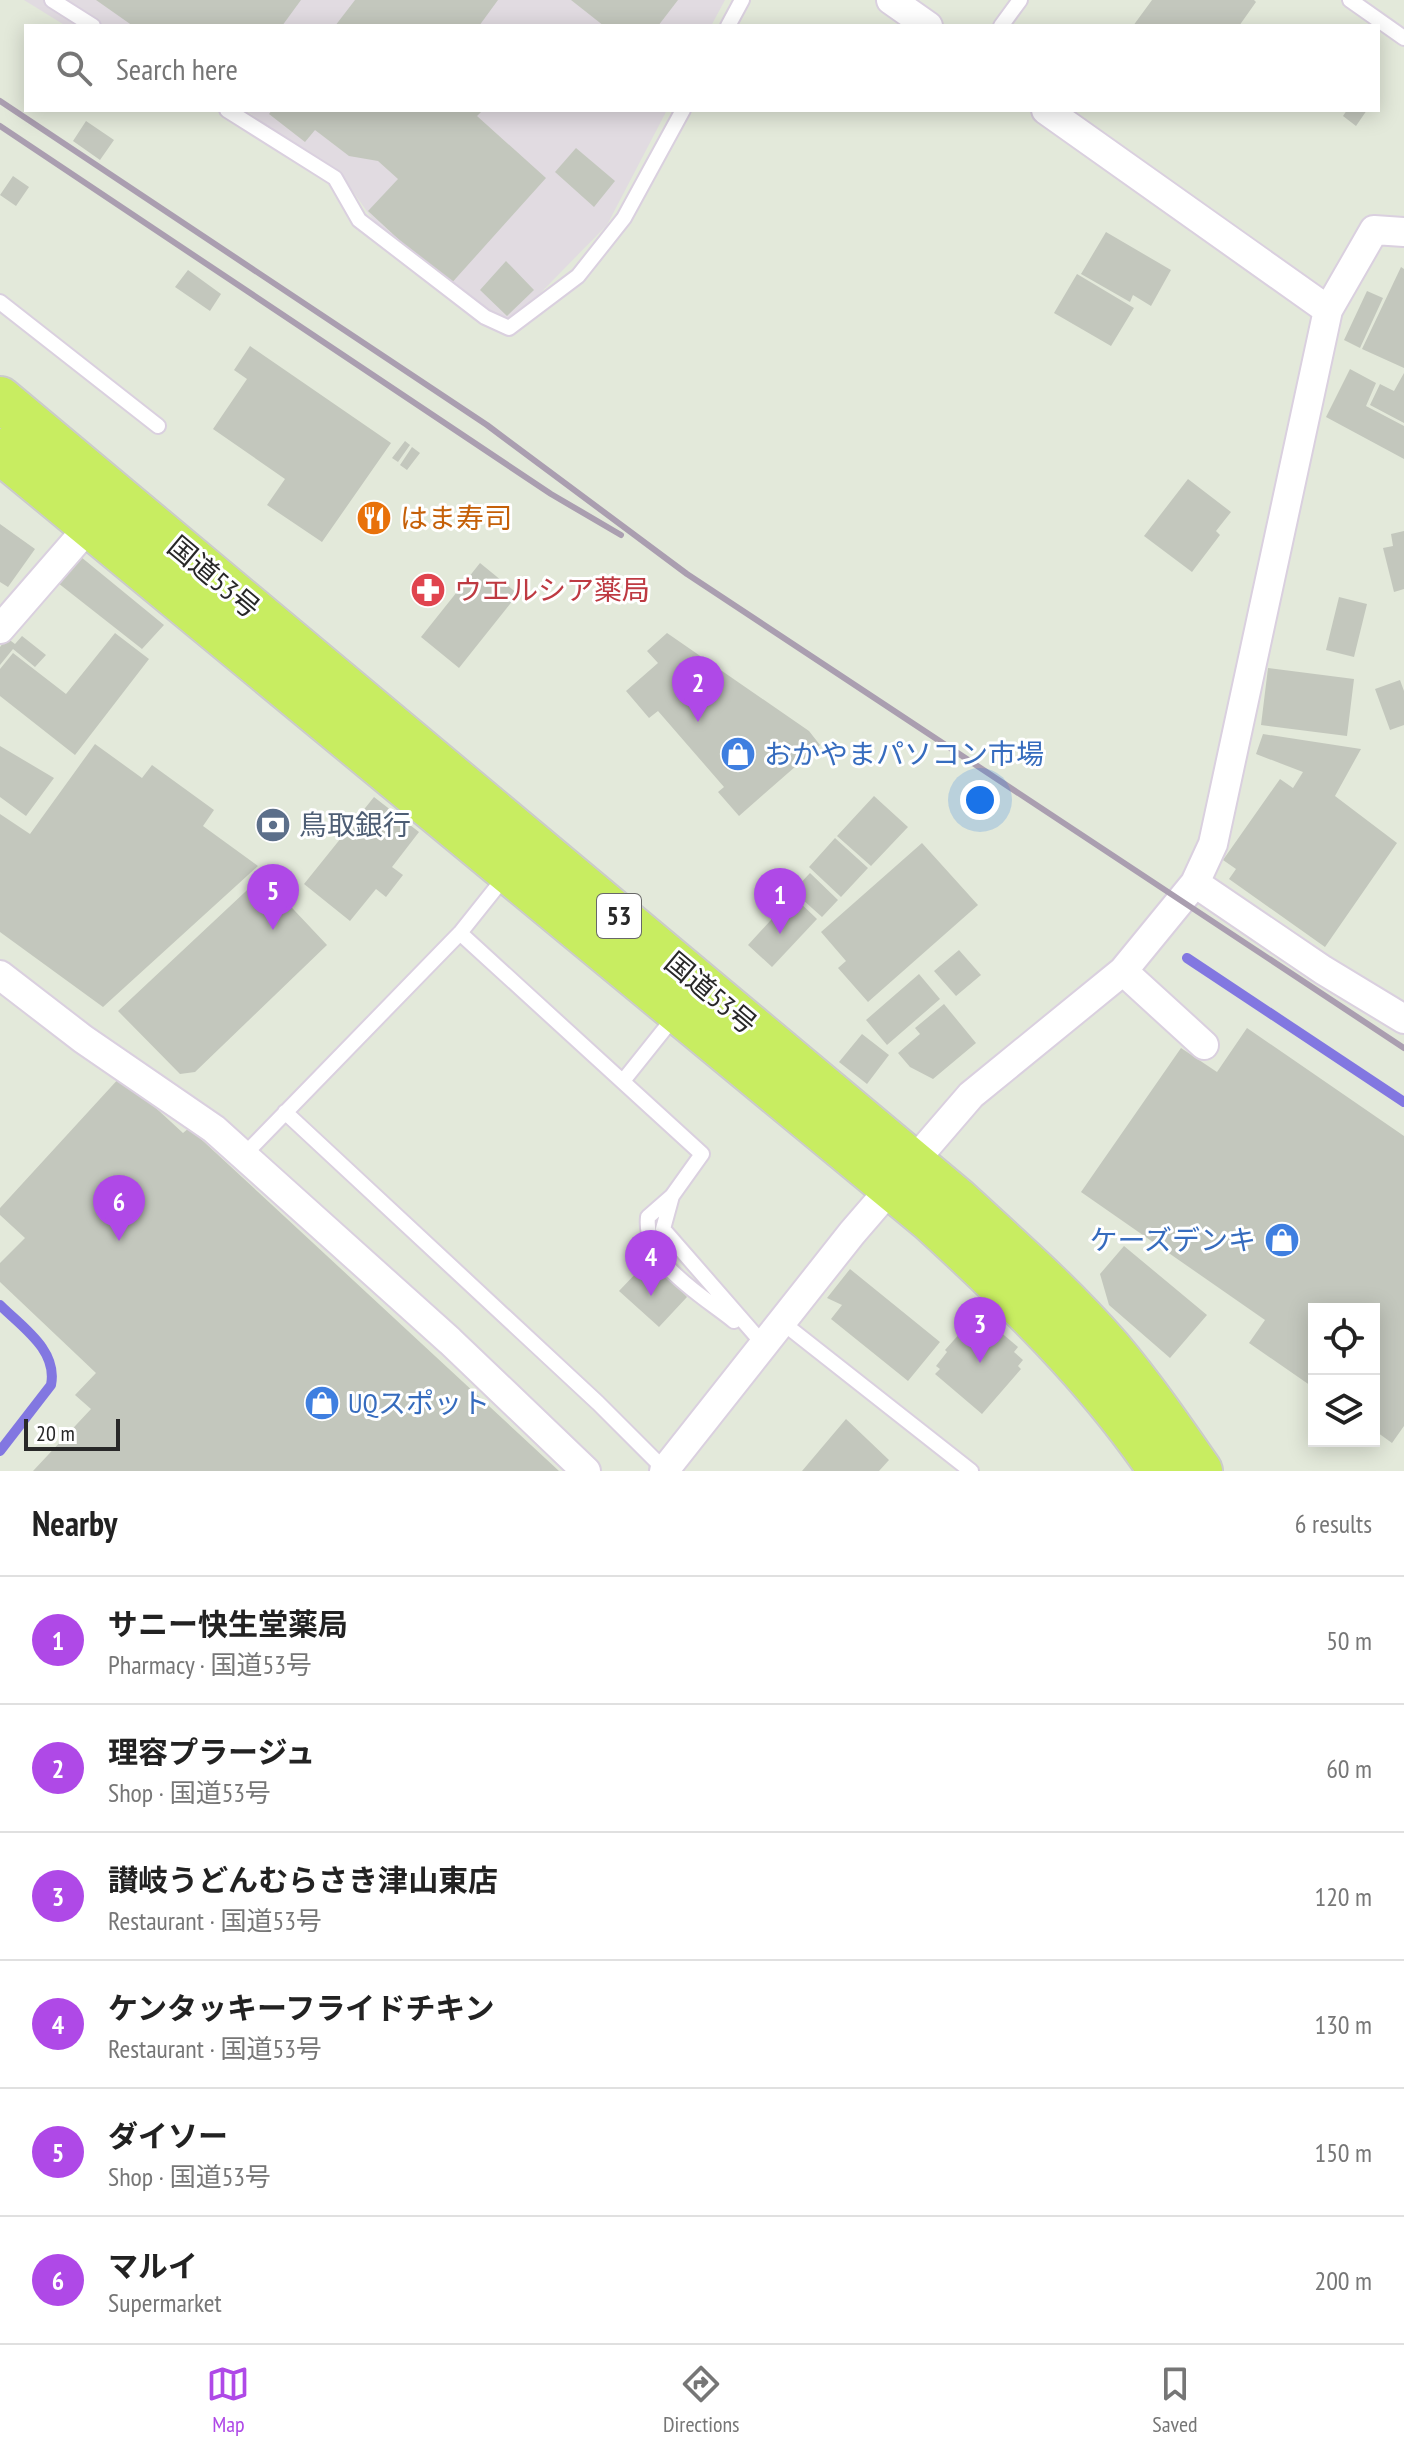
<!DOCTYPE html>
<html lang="en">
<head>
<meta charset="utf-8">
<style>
	:root { --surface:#fff; --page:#f2f2f2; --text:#222; --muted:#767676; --line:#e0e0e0; --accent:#af49e7 }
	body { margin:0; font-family:"PT Sans Narrow","Noto Sans JP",sans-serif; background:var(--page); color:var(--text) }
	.controls { position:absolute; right:24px; bottom:24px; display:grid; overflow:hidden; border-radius:0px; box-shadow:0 4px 20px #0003 }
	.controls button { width:72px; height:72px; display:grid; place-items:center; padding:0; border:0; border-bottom:2px solid var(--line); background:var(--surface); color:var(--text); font:40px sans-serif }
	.scale { position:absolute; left:24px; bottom:20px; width:96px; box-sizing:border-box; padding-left:8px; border:4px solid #282828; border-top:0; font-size:22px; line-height:28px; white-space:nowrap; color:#282828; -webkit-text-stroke:6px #fff; paint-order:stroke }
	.you { position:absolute; left:980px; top:800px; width:28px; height:28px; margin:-20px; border:6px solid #fff; border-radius:50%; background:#1a73e8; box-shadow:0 0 0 12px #1a73e833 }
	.badge { display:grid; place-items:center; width:52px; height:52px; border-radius:50%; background:var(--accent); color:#fff; font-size:26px; font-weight:700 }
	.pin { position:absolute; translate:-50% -66px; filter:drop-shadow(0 2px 4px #0008) }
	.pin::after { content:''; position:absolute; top:42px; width:28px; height:24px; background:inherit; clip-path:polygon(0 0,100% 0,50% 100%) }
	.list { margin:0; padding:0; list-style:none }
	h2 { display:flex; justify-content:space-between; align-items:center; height:104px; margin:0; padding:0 32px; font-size:34px }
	h2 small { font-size:26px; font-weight:400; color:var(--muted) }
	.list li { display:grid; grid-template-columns:52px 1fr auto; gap:24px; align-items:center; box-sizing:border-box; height:128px; padding:0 32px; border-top:2px solid var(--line) }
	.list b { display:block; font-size:30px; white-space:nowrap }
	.list p { margin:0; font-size:26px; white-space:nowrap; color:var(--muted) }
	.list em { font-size:26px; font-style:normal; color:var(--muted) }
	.icon { flex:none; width:44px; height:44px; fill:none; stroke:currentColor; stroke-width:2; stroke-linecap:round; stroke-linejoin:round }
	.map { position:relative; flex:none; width:1404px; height:1471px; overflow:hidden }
	.search { position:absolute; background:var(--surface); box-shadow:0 4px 20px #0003; left:24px; right:24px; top:24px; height:88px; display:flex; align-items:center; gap:20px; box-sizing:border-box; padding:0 28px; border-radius:0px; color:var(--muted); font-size:30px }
	.sheet { height:872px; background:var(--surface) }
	nav { display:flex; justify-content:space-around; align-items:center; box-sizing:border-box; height:112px; border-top:2px solid var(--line); background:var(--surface); font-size:22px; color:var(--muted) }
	nav a { display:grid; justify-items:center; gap:4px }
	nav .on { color:var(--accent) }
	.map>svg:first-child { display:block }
	.industrial { fill:#e1dbe1 }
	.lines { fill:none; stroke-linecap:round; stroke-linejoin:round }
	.stream { stroke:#8277e1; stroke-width:10 }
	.building { fill:#c3c7bd }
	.lane-casing { stroke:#dad0df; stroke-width:18 }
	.street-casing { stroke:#dad0df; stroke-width:32 }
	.highway-casing { stroke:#cbcbcb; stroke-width:48 }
	.lane { stroke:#fff; stroke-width:14 }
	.street { stroke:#fff; stroke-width:28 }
	.highway { stroke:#c8ed61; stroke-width:44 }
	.rail { stroke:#aa9eb0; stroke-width:6 }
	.labels { text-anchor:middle; stroke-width:6; stroke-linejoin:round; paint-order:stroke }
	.shield { fill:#fff; stroke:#686868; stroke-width:2 }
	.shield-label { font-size:26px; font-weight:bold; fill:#282828 }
	.food-label { font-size:28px; fill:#c56008; stroke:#fff; text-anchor:start }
	.street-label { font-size:28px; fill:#282828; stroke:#fff }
	.health-label { font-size:28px; fill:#be3a42; stroke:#fff; text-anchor:start }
	.shop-label { font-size:28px; fill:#366cbe; stroke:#fff; text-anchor:start }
	.service-label { font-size:28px; fill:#4e5e75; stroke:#fff; text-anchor:start }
</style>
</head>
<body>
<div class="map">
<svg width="1404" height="1471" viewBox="0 0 1404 1471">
	<rect width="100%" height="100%" fill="#e3e9da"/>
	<path class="industrial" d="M24 0H725L711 26H66Z
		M246 110H667L607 225 515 319 490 325 379 228 349 186Z"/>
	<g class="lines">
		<path class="stream" d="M1187 958 1404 1102
			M0 1305C22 1327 58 1350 51 1385L0 1451"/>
	</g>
	<path class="building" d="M96 0H301L282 26H133Z
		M355 0H498L479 26H335Z
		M571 0H678L658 26H604Z
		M1152 0H1254L1256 2 1239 26H1133Z
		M272 110H483L477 116 546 178 449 286 368 211 398 179 378 161 349 156 315 130 305 142 269 114Z
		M1347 110H1367L1356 126 1343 116Z
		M86 121 114 140 100 160 73 141Z
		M576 148 615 181 594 207 555 172Z
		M13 176 29 187 16 206 0 195Z
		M1106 232 1171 270 1151 306 1133 295 1130 302 1081 274Z
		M506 261 534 290 507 316 480 290Z
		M1401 267 1404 269V368L1362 349Z
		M188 270 221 294 210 311 175 287Z
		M1077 274 1134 308 1111 346 1054 313Z
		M1367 291 1383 298 1360 348 1344 340Z
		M250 346 391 443 322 542 267 505 285 479 213 429 247 379 234 370Z
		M1350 369 1376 383 1366 406 1404 426V459L1326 417Z
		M1404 373V423L1370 405 1380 384 1394 391Z
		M405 441 410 445 398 462 392 458Z
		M412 447 420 453 407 470 400 465Z
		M1188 479 1231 512 1216 531 1220 535 1192 572 1144 536Z
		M0 524 35 549 8 587 0 582Z
		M1404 531V589L1394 592 1383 548 1393 546 1391 534Z
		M81 557 164 625 142 649 58 583Z
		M480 563 518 594 459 668 421 637Z
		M1339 597 1367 604 1354 657 1326 650Z
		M115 633 149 659 75 755 0 696V669L13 653 66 694Z
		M667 633 809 731 820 745 739 816 718 792 724 787 658 711 649 718 626 691 658 663 647 651Z
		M22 636 46 655 35 667 13 649 0 665V647L7 638 15 644Z
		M1268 668 1354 679 1347 736 1261 725Z
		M1400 680 1404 691V725L1390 730 1375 689Z
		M1263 734 1361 749 1335 796 1397 843 1325 947 1229 879 1236 869 1223 860 1280 779 1293 788 1303 772 1256 754Z
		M95 744 142 778 152 765 214 810 203 826 258 866 103 1007 0 932V814L30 834Z
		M0 746 54 778 26 816 0 797Z
		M874 796 908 827 871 866 837 836Z
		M374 797 419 832 392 867 403 875 386 897 376 889 350 921 304 884Z
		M835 838 868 868 841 897 809 867Z
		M922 843 978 905 868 1002 838 968 846 961 821 932Z
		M810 873 838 900 822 917 793 891Z
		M262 876 327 945 195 1072 180 1074 118 1011Z
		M793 896 817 919 772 967 748 945Z
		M959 950 981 975 956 996 934 971Z
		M919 974 940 999 887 1045 866 1020Z
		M944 1004 976 1043 933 1079 910 1067 898 1053 920 1034 915 1028Z
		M1247 1028 1404 1136V1426L1392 1443 1374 1430V1309H1314V1388L1249 1343 1265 1320 1081 1192 1181 1048 1217 1072Z
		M862 1034 889 1055 867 1084 839 1062Z
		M121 1076 183 1133 189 1128 559 1471H33L91 1409 75 1395 96 1373 0 1282V1263L25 1238 0 1215V1208Z
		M1124 1246 1207 1315 1170 1358 1109 1305 1100 1274Z
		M642 1257 659 1273 662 1270 687 1297 659 1327 619 1291 639 1270 634 1265Z
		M850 1269 940 1342 908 1381 831 1319 842 1305 827 1298Z
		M978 1313 1018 1347 1014 1352 1023 1360 1018 1366 1021 1369 982 1414 935 1374 940 1369 936 1366 947 1352 945 1350Z
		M846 1419 889 1460 879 1471H802Z"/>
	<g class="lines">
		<defs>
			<path id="lane" d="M52 0 93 26
				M1350 0 1404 38
				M728 26 742 0
				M1001 26 1020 0
				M227 110 335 178 359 220 485 317 509 328 578 276 624 218 683 110
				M0 302 158 426
				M460 933 507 874
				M623 1081 675 1016
				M285 1112 598 1403 665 1470
				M244 1155 460 933 702 1154 672 1196 663 1229 765 1346
				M672 1196 648 1217C643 1263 702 1295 734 1321
				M783 1323 971 1471"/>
			<path id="street" d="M891 0 928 26
				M1046 110 1328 310
				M0 629 99 515
				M1195 883 1323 970 1404 1019
				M1123 971 1204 1045
				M0 975 83 1039 214 1129 450 1341 586 1471
				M664 1471 852 1233 971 1095 1123 971 1195 883 1213 844 1328 310 1374 230 1404 232"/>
			<path id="highway" d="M0 399 956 1199C1008 1247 1062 1294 1109 1348 1142 1387 1171 1429 1200 1471
				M0 451 931 1220C1015 1297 1097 1376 1161 1471"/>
		</defs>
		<use href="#lane" class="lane-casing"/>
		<use href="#street" class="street-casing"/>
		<use href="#highway" class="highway-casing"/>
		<use href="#lane" class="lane"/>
		<use href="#street" class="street"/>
		<use href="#highway" class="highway"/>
		<path class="rail" d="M0 101 487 425 687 574 1404 1048
			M0 126 551 494 621 535"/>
	</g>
	<defs>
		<symbol id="restaurant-disc" viewBox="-11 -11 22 22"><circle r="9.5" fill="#e8710a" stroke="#fff"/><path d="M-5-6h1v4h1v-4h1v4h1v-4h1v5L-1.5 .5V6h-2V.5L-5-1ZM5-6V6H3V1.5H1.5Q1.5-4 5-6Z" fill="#fff"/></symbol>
		<symbol id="pharmacy-disc" viewBox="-11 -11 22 22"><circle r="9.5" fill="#e0444e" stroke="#fff"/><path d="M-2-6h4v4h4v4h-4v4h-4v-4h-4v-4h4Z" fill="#fff"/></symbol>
		<symbol id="shop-disc" viewBox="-11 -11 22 22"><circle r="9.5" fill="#3f7fe0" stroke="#fff"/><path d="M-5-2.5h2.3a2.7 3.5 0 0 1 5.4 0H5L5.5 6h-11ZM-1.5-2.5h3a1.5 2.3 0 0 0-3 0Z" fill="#fff"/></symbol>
		<symbol id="bank-disc" viewBox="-11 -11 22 22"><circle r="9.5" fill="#5c6f8a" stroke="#fff"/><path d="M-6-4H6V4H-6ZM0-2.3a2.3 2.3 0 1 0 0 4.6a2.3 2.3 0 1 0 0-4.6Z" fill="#fff"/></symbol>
	</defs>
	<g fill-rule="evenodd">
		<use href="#restaurant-disc" x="354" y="498" width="40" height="40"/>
		<use href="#pharmacy-disc" x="408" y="570" width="40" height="40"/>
		<use href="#shop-disc" x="718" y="734" width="40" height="40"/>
		<use href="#bank-disc" x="253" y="805" width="40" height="40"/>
		<use href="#shop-disc" x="1262" y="1220" width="40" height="40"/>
		<use href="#shop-disc" x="302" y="1383" width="40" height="40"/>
	</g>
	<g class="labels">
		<rect class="shield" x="597" y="894" width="44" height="44" rx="6"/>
		<g class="shield-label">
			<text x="619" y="925">53</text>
		</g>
		<g class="food-label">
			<text x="400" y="528">はま寿司</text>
		</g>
		<g class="street-label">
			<text transform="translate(214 577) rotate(40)" y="10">国道53号</text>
			<text transform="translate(711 993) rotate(40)" y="10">国道53号</text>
		</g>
		<g class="health-label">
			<text x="454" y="600">ウエルシア薬局</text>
		</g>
		<g class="shop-label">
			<text x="764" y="764">おかやまパソコン市場</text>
			<text x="1256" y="1250" text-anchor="end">ケーズデンキ</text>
			<text x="348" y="1413">UQスポット</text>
		</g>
		<g class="service-label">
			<text x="299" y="835">鳥取銀行</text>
		</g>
	</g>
</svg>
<div class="controls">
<button><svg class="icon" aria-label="locate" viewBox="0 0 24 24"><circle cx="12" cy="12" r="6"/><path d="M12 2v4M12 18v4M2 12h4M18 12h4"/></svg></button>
<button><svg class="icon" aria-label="layers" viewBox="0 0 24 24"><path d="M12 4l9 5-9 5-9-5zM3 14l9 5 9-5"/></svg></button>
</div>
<div class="scale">20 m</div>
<div class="you"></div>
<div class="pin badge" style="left:780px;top:934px">1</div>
<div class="pin badge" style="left:698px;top:722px">2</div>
<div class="pin badge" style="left:980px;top:1363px">3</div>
<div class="pin badge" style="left:651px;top:1296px">4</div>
<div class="pin badge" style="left:273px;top:930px">5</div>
<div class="pin badge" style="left:119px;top:1241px">6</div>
<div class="search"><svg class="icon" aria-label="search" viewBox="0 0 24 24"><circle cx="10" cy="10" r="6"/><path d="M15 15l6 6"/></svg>Search here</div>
</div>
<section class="sheet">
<h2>Nearby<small>6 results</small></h2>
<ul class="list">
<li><span class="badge">1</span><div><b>サニー快生堂薬局</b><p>Pharmacy · 国道53号</p></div><em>50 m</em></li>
<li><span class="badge">2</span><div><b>理容プラージュ</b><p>Shop · 国道53号</p></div><em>60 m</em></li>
<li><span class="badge">3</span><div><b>讃岐うどんむらさき津山東店</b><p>Restaurant · 国道53号</p></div><em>120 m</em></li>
<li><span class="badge">4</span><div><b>ケンタッキーフライドチキン</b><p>Restaurant · 国道53号</p></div><em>130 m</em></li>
<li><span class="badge">5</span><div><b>ダイソー</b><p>Shop · 国道53号</p></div><em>150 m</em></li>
<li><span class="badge">6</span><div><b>マルイ</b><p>Supermarket</p></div><em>200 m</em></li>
</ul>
</section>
<nav>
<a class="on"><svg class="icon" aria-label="map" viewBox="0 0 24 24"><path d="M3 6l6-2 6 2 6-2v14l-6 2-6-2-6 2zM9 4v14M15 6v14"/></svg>Map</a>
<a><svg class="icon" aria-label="directions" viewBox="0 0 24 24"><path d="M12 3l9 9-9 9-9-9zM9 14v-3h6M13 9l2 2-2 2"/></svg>Directions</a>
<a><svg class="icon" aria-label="saved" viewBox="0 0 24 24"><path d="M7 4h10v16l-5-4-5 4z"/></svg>Saved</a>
</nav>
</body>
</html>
